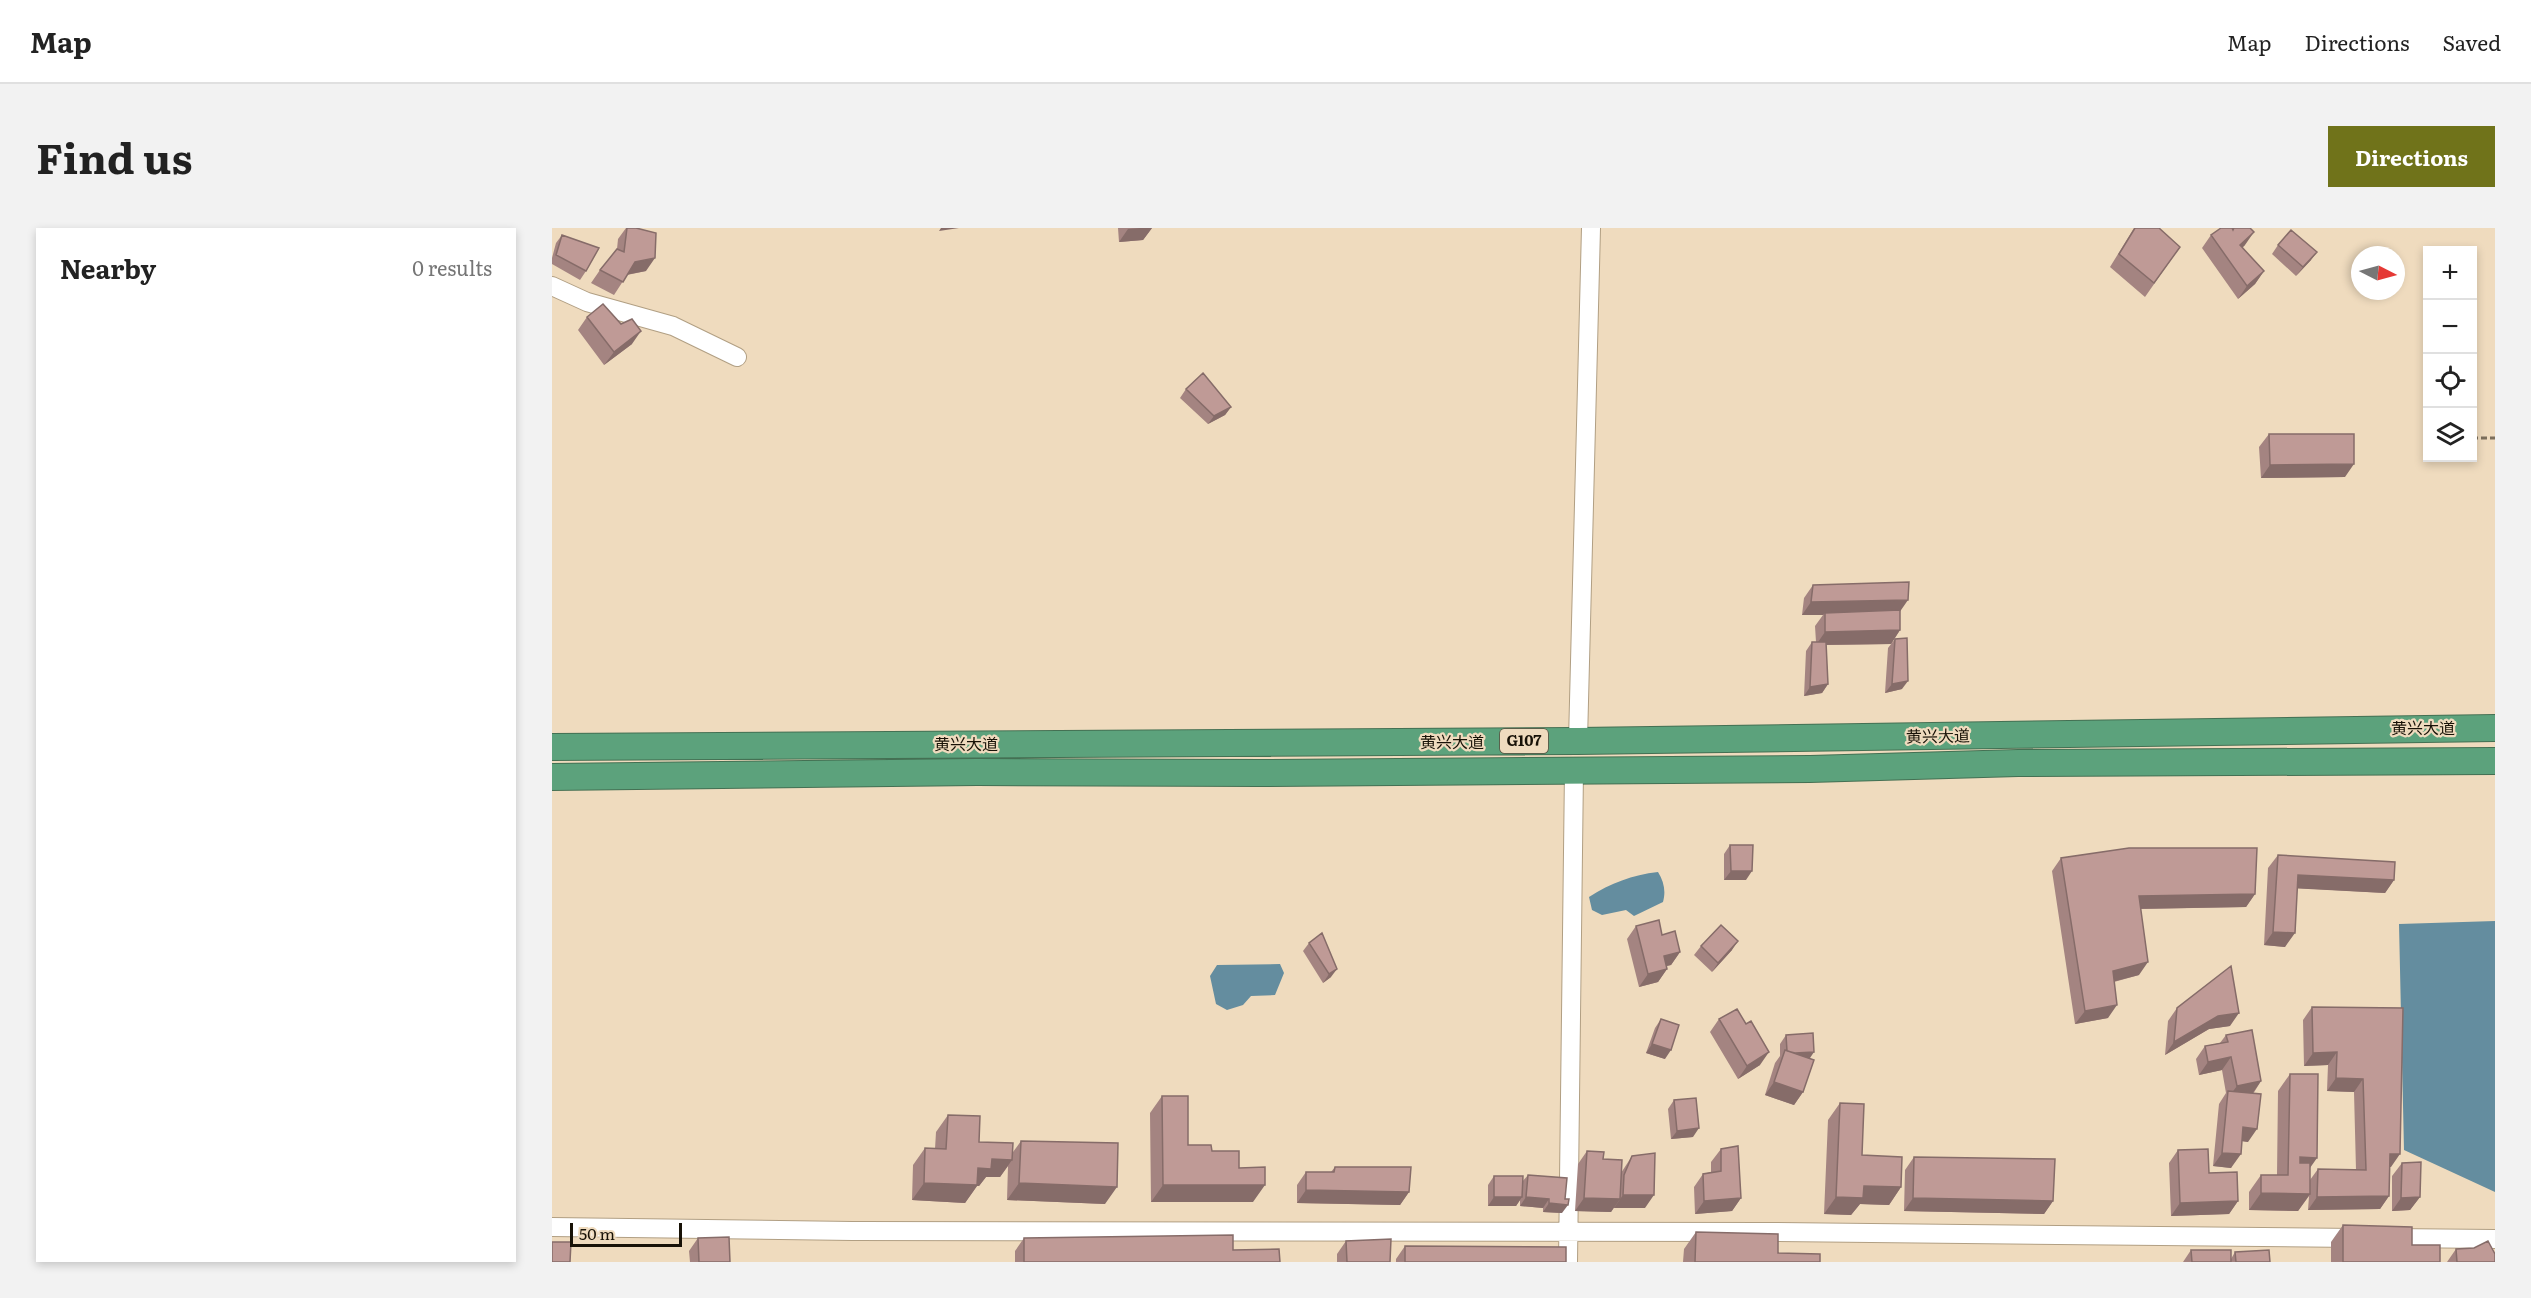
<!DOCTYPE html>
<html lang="en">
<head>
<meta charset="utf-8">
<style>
	:root { --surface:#fff; --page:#f2f2f2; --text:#222; --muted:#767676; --line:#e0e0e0; --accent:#70731a }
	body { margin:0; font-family:Literata,"Noto Sans SC",serif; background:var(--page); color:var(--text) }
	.controls { position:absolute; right:18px; top:18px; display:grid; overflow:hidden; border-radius:0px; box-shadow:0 3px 9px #0003 }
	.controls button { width:54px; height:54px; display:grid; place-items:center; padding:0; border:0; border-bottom:2px solid var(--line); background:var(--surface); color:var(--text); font:30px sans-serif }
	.compass { position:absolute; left:1799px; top:18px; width:54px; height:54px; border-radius:50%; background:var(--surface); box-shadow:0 3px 9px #0003; rotate:96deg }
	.scale { position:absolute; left:18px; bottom:15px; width:112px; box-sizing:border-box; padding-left:6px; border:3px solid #181207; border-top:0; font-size:16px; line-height:21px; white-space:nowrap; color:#181207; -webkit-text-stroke:4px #efdbbe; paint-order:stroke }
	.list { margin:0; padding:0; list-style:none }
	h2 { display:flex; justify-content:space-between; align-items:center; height:78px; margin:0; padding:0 24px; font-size:26px }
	h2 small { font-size:20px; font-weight:400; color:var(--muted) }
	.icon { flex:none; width:33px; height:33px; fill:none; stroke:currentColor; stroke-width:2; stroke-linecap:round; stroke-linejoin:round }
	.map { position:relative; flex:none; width:1943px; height:1034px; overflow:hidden; border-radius:0px }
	header { display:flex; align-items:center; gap:36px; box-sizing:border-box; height:84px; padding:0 30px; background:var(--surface); border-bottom:2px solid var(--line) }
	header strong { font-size:28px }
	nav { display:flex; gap:33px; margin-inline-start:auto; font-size:21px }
	.intro { display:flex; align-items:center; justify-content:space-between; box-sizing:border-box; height:144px; padding:0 36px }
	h1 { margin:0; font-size:42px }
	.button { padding:15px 27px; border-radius:0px; background:var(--accent); color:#fff; font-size:21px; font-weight:700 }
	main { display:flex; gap:36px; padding:0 36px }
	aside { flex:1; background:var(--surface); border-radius:0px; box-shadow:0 3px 9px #0003 }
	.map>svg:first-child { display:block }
	.water { fill:#648d9f }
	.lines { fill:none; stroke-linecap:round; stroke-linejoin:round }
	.minor-casing { stroke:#b19f83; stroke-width:20 }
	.highway-casing { stroke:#447053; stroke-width:28 }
	.path { stroke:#7c6f5c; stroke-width:3; stroke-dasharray:6 3; stroke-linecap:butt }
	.minor { stroke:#fff; stroke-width:18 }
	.highway { stroke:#5ca27c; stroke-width:26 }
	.wall { fill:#a48481 }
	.shaded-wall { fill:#866c69 }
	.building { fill:#bf9a96; stroke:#866c69; stroke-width:1.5 }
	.labels { text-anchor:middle; stroke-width:4.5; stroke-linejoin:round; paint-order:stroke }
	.shield { fill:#efdbbe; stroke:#584e3e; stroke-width:1.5 }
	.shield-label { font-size:15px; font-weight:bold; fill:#181207 }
	.street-label { font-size:16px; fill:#181207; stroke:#efdbbe }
</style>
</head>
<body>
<header>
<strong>Map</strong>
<nav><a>Map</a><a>Directions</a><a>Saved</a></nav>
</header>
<div class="intro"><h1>Find us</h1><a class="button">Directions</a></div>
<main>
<aside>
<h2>Nearby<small>0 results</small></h2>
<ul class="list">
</ul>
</aside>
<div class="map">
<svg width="1943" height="1034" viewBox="0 0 1943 1034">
	<rect width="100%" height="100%" fill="#efdbbe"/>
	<path class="water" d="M1106 644C1112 654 1114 663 1111 674L1082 688 1074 682 1050 687 1040 682 1037 669C1059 655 1080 647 1106 644Z
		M1943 693V964L1852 922 1847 696Z
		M728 736 732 745 723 767 699 768 691 777 675 782 664 776 658 748 665 737Z"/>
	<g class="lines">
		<defs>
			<path id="minor" d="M0 58 35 74 121 98 185 129
				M1026 513 1039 0
				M0 999 300 1003 1217 1004 1804 1010
				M1838 1010 1943 1011
				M1016 1034 1022 542"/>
			<path id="highway" d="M0 519 1026 513 1943 500
				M0 549 425 544 710 545 1258 541 1466 535 1943 533"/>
		</defs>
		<use href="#minor" class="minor-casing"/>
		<use href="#highway" class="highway-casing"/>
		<path class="path" d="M1920 210H1943"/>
		<use href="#minor" class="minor"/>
		<use href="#highway" class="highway"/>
	</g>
	<path class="wall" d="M74 0H84L94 43 75 47 62 67 39 55 48 42 65 21 66 11Z
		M566 0H600L591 12 567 14Z
		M1582 0H1607L1628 19 1593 69 1558 39Z
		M10 7 34 43 28 52 0 36V30L4 15Z
		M1659 7 1693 17 1690 20 1712 43 1703 56 1686 71 1650 20Z
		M1726 17 1759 32 1744 48 1720 26Z
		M35 89 80 116 52 137 26 102Z
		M634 161 679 179 673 187 656 196 628 170Z
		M1717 206 1793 249 1709 250 1707 219Z
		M1261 357 1348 384V402L1339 416 1274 417 1276 456 1270 465 1252 468 1254 423 1260 414H1264L1263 398 1271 387H1250L1252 370Z
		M1343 411 1350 461 1333 465 1336 420Z
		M1178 617 1194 652H1172V626Z
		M1726 627 1842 652 1833 665 1745 660 1733 719 1712 717 1716 640Z
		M1509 630 1703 666 1694 679 1589 681 1587 747 1562 754 1556 790 1523 796 1500 643Z
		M1084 698 1128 724 1119 737 1114 738 1115 741 1106 754 1087 759 1075 711Z
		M757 715 779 749 771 755 751 723Z
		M1149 718 1180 722 1160 744 1142 727Z
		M1760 779 1851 780 1839 939H1838L1837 968 1828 981 1756 982 1757 968 1746 983 1697 982V964L1709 947H1725L1726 863 1738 846 1758 939V952L1766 941 1804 942 1802 864 1775 863 1776 837 1752 838 1751 792Z
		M1625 780 1678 798 1657 801 1613 827 1616 793Z
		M1109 791 1113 831 1094 825 1103 800Z
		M1167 791 1194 796 1208 837 1186 851 1158 804Z
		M1234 807 1258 831 1251 864 1242 877 1213 867 1223 835 1228 828V816Z
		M1674 807 1709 853 1701 866 1696 914 1690 913 1679 940 1661 938 1667 876 1674 865 1670 842 1647 847 1644 831 1653 818 1668 815Z
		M610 868 636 917 660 923 687 940 701 974H599L598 885Z
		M1122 872 1141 909 1119 911 1116 881Z
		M1288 875 1310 927 1349 959 1337 977 1308 976 1299 987 1272 986 1276 892Z
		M396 887 427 914 461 924 469 913 553 976 455 972 456 938 448 949H434L427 958H425L413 975 360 972 361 937 373 920 383 921 384 904Z
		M1169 921 1189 970 1180 983 1143 986 1142 959 1151 946 1159 944V934Z
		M1626 922 1657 945 1686 973 1677 986 1619 988 1617 935Z
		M1035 923 1051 931 1069 945 1080 928 1093 980H1062V979L1059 984 1023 983 1026 936Z
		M1362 929 1501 973 1492 986 1352 983 1353 942Z
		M1850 935 1868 969 1858 982 1840 983V948Z
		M783 939 857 964 848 977 745 975V957L754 944H779Z
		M976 947 1010 985 991 984V980L968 978V972L964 978H936V957L942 948 970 954Z
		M1791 997 1860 1017 1888 1034H1779V1014Z
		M1144 1004 1226 1025 1268 1034H1131L1132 1021Z
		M146 1010 178 1034H138L137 1023Z
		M472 1010 681 1022 728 1034H463V1023Z
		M794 1013 838 1034H785V1026Z
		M853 1018 1014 1034H844V1031Z
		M1922 1020 1943 1034H1895L1904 1021Z
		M1639 1022 1679 1031 1683 1024 1718 1034H1631Z"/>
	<path class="shaded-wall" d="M389 0H407L387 3Z
		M588 0H600L591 12 567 14 576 1Z
		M1702 4 1693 17 1679 30 1688 17Z
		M1765 24 1759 32 1744 48 1751 39Z
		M103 30 94 43 73 47 83 34Z
		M1712 43 1703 56 1686 71 1695 58Z
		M89 103 80 116 52 137 62 124Z
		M679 179 673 187 656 196 662 188Z
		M1802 236 1793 249 1709 250 1718 237Z
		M1356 372 1347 385H1273L1271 387H1250L1259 374Z
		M1348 402 1339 416 1264 417 1273 404Z
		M1356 453 1350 461 1333 465 1340 456Z
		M1276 456 1270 465 1252 468 1258 459Z
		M1179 643H1200L1194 652H1172Z
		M1746 647 1842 652 1833 665 1737 660Z
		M1703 666 1694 679 1578 681 1587 668Z
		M1721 704 1743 705 1733 719 1712 717Z
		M1186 713 1180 722 1160 744 1166 735Z
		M1128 724 1119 737 1102 741 1112 728Z
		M1596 734 1587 747 1552 756 1561 743Z
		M785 741 779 749 771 755 777 746Z
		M1115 741 1106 754 1087 759 1096 746Z
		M1565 777 1556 790 1523 796 1533 783Z
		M1687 785 1678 798 1657 801 1613 827 1622 814 1666 788Z
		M1100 816 1119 822 1113 831 1094 825Z
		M1217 824 1208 837 1186 851 1195 838Z
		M1262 824 1256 833 1235 826Z
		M1785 824 1776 837 1752 838 1761 825Z
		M1679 829 1670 842 1647 847 1656 834Z
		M1784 850 1811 851 1802 864 1775 863Z
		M1709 853 1700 866 1675 871 1685 858Z
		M1222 854 1251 864 1242 877 1213 867Z
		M1691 899 1705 901 1696 914 1682 912Z
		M1147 900 1141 909 1119 911 1125 903Z
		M1670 925 1689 926 1679 940 1661 938Z
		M1838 926H1848L1839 939H1829Z
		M1748 929 1765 930 1753 947H1736Z
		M440 931 460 932 448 949H434L427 958H425L413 975 360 972 372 955 426 940Z
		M467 955 565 959 553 976 455 972Z
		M611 957H713L701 974H599Z
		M1312 958 1349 959 1337 977 1308 976 1299 987 1272 986 1284 969Z
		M754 962 857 964 848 977 745 975Z
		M1709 965 1758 966 1746 983 1697 982Z
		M1071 967H1102L1093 980H1062Z
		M1837 968 1828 981 1756 982 1765 969Z
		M942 969H970L964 978H936Z
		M974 969 997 971 991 980 968 978Z
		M1868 969 1858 982 1840 983 1849 970Z
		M1032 970 1068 971 1059 984 1023 983Z
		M1189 970 1180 983 1143 986 1152 973Z
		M1361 970 1501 973 1492 986 1352 983Z
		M1686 973 1677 986 1619 988 1628 975Z
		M997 975 1016 977 1010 985 991 984Z"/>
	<path class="building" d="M75 0H84L104 5 103 30 83 34 71 54 48 42 65 21 72 24Z
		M1583 0H1607L1628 19 1602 55 1567 26Z
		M1669 0H1680L1681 2 1682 0H1698L1702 4 1688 17 1712 43 1695 58 1659 7Z
		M1739 2 1765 24 1751 39 1726 17Z
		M10 7 47 20 34 43 4 27Z
		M51 76 69 96 80 91 89 103 62 124 35 89Z
		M651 145 679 179 662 188 634 161Z
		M1717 206H1802V236L1718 237Z
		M1357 354 1356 372 1259 374 1261 357Z
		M1348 382V402L1273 404V385Z
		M1355 410 1356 453 1340 456 1343 411Z
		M1260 414H1274L1276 456 1258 459Z
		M1178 617H1201L1200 643H1179Z
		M1577 620H1705L1703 666 1587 668 1596 734 1561 743 1565 777 1533 783 1509 630Z
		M1726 627 1843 634 1842 652 1746 647 1743 705 1721 704Z
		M1107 692 1110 707 1123 703 1128 724 1112 728 1115 741 1096 746 1084 698Z
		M1169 697 1186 713 1166 735 1149 718Z
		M770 705 785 741 777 746 757 715Z
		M1679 738 1687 785 1666 788 1622 814 1625 780Z
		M1760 779 1851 780 1848 926H1838L1837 968 1765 969 1766 941 1814 942 1811 851 1784 850 1785 824 1761 825Z
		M1185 781 1194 796 1199 793 1217 824 1195 838 1167 791Z
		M1109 791 1127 797 1119 822 1100 816Z
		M1700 802 1709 853 1685 858 1679 829 1656 834 1653 818 1676 814 1674 807Z
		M1261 805 1262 824 1243 825 1235 823 1234 807Z
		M1233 822 1262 832 1251 864 1222 854Z
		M1738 846H1766L1765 930 1748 929V935H1758V966L1709 965V947H1736Z
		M1676 863 1709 866 1705 901 1691 899 1689 926 1670 925Z
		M610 868H636V917H659L660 923H687V940L713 939V957H611Z
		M1144 870 1147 900 1125 903 1122 872Z
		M1288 875 1312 876 1310 927 1350 929 1349 959 1312 958 1311 970 1284 969Z
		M396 887 428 888 427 914 461 915 460 932 440 931 439 941 426 940 425 957 372 955 373 920 394 921Z
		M469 913 566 915 565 959 467 955Z
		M1186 918 1189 970 1152 973 1151 946 1169 943V921Z
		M1656 921 1657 945 1685 944 1686 973 1628 975 1626 922Z
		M1035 923 1052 924 1051 931 1070 932 1068 971 1032 970Z
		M1103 925 1102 967H1071L1072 947 1080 928Z
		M1362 929 1503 931 1501 973 1361 970Z
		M1869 934 1868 969 1849 970 1850 935Z
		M783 939H859L857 964 754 962V944H782Z
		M976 947 1015 950 1013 971H1017L1016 977 997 975V971L974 969Z
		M942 948H971L970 969H942Z
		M1791 997 1860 999V1017H1888V1034H1791Z
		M1144 1004 1226 1006V1025L1268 1026V1034H1143Z
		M681 1007V1022L727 1021 728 1034H472V1010Z
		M177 1009 178 1034H147L146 1010Z
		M839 1011 838 1034H795L794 1013Z
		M1936 1013 1943 1026V1034H1905L1904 1021 1922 1020Z
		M0 1014H19L18 1034H0Z
		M853 1018 1014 1019V1034H853Z
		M1639 1022H1679V1034H1640Z
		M1717 1022 1718 1034H1684L1683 1024Z"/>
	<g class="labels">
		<rect class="shield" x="948" y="501" width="48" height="24" rx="4.5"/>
		<g class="shield-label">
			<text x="972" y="518">G107</text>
		</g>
		<g class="street-label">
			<text x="1871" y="506">黄兴大道</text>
			<text transform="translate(1386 508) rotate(-1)" y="6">黄兴大道</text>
			<text x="900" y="520">黄兴大道</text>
			<text x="414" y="522">黄兴大道</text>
		</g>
	</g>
</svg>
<div class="controls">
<button>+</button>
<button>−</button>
<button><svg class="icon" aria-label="locate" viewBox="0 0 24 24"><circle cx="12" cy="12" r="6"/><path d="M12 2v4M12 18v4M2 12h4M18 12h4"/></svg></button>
<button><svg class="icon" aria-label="layers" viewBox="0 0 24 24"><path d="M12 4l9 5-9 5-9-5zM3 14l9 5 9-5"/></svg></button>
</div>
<svg class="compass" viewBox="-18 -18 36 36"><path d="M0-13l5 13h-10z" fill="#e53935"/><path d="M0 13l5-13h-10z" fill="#767676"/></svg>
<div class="scale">50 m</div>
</div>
</main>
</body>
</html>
